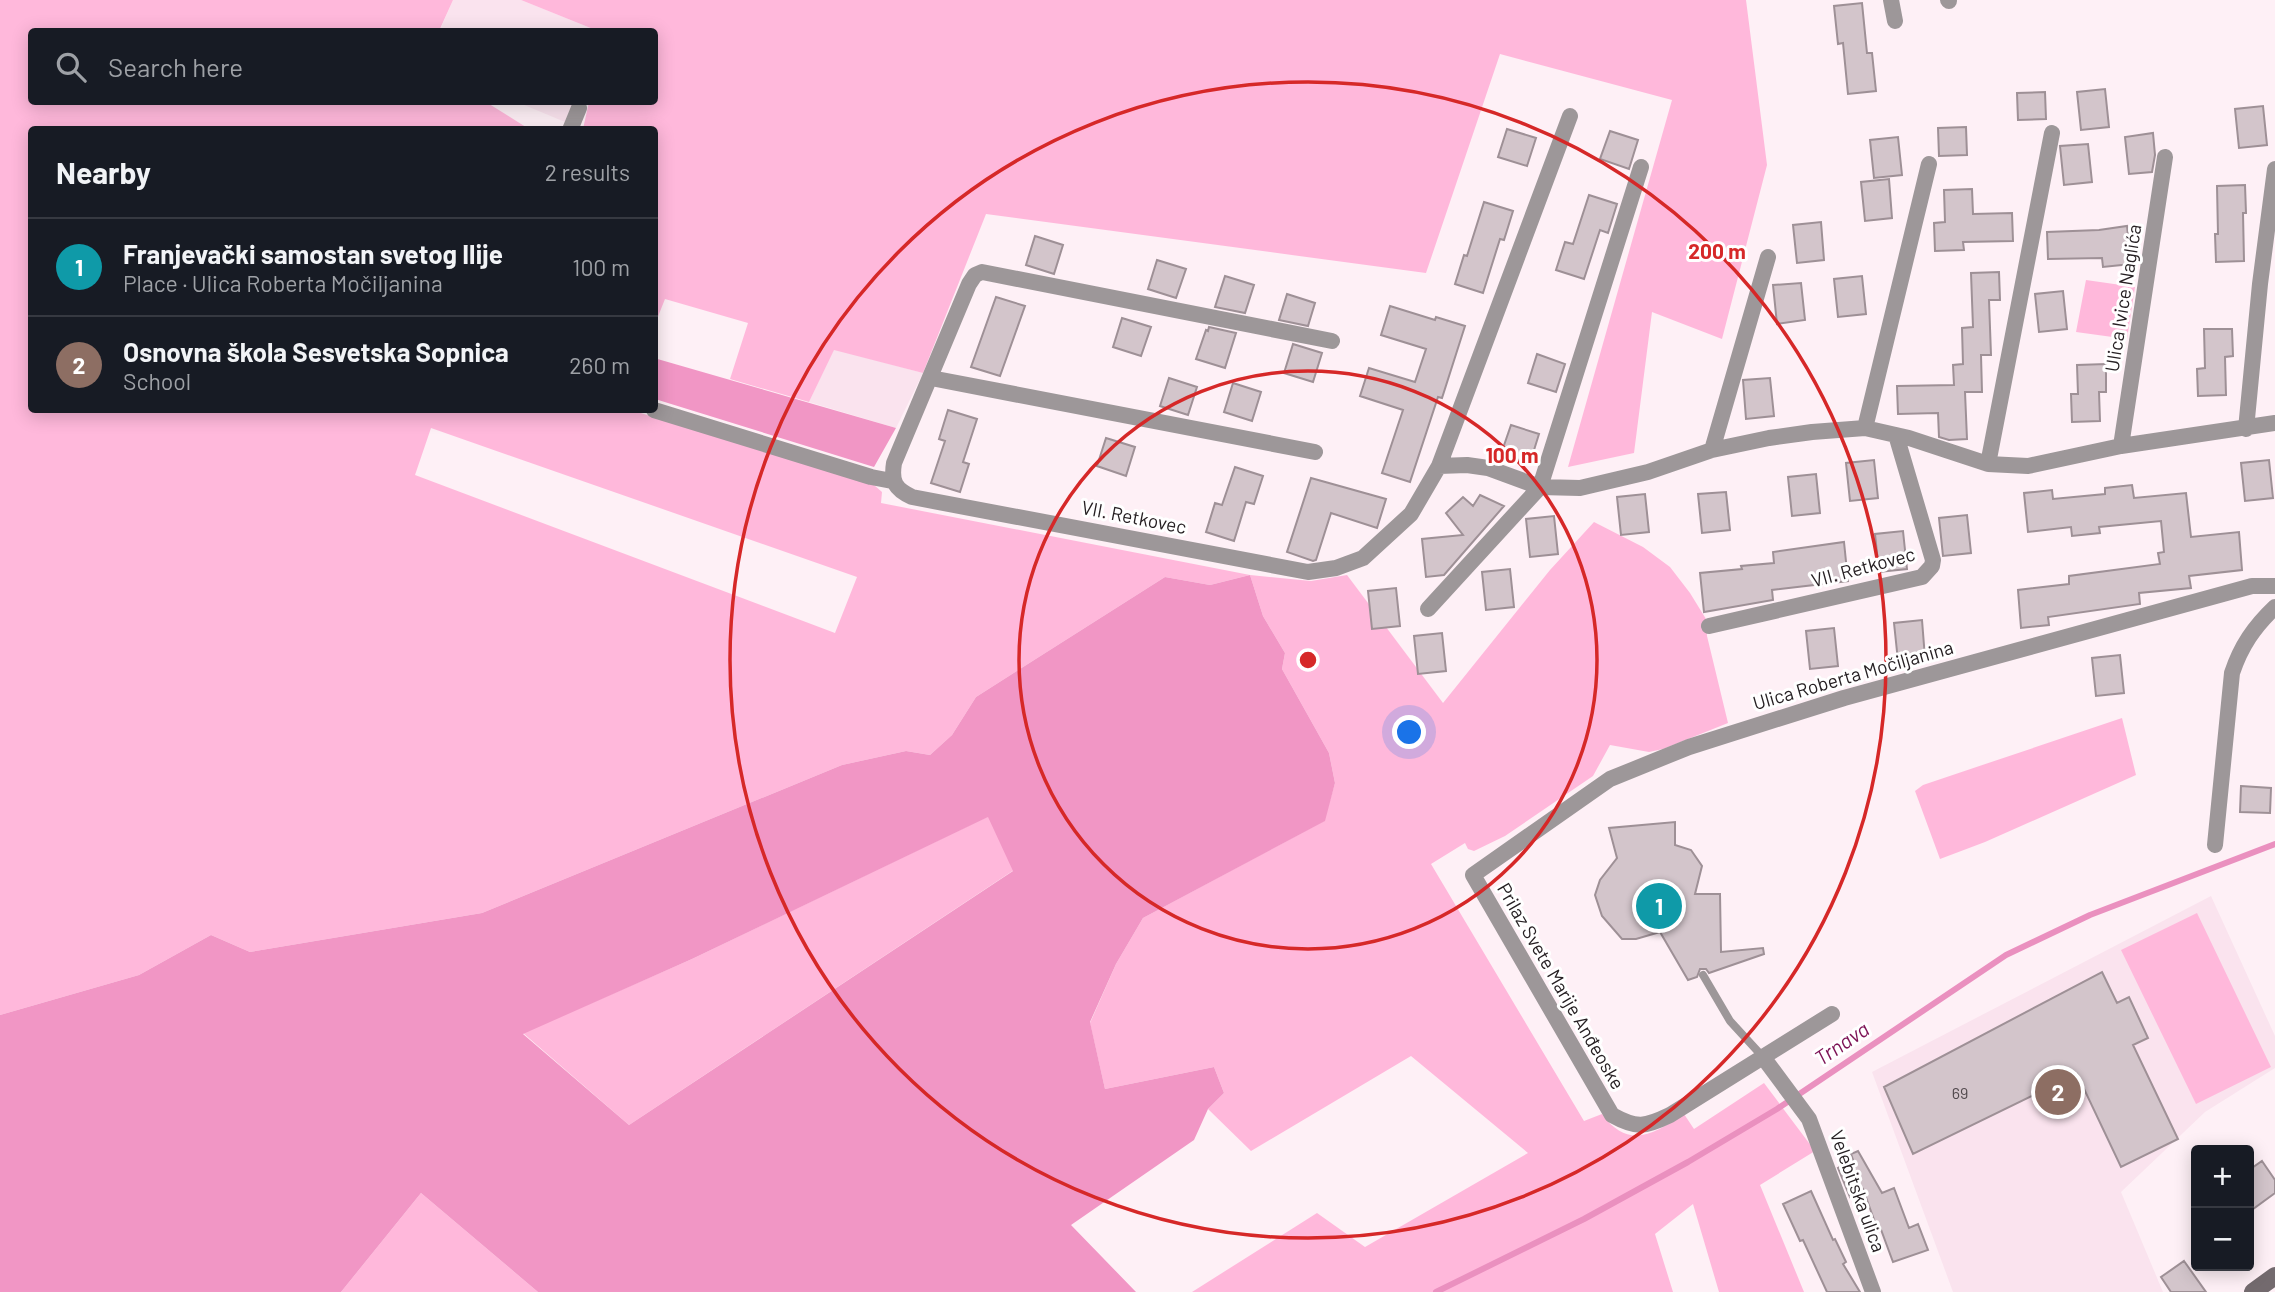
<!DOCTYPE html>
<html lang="en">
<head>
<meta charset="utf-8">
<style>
	:root { --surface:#171b24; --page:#20242c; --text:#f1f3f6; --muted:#9ea1a6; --line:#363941; --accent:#8c9099 }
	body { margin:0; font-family:Barlow,sans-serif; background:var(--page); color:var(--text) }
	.controls { position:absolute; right:21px; bottom:21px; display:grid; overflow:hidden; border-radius:7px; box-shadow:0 4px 18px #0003 }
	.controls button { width:63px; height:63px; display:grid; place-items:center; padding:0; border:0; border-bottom:2px solid var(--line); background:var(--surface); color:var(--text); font:35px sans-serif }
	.you { position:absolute; left:1410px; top:733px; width:24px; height:24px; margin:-18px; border:5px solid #fff; border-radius:50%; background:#1a73e8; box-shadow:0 0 0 10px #1a73e833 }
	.badge { display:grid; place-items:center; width:46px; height:46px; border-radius:50%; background:var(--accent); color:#fff; font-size:23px; font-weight:700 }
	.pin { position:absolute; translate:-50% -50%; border:4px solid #fff; box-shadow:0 2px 7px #0006 }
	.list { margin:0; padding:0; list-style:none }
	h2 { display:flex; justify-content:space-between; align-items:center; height:91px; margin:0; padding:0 28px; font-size:30px }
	h2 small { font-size:23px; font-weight:400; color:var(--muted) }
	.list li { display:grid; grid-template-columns:46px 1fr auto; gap:21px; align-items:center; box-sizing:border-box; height:98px; padding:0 28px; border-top:2px solid var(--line) }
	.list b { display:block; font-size:26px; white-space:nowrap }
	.list p { margin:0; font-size:23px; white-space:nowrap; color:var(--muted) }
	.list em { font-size:23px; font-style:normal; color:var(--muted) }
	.icon { flex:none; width:38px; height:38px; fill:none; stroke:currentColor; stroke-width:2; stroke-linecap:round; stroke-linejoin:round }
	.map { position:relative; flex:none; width:2275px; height:1292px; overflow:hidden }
	.search { position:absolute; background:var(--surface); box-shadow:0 4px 18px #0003; left:28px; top:28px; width:630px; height:77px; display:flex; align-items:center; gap:18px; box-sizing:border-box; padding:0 24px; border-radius:7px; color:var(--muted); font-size:26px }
	.panel { position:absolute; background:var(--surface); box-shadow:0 4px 18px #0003; left:28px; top:126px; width:630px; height:287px; border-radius:7px }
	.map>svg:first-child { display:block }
	.built { fill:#fae3ee }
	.green { fill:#ffb8db; fill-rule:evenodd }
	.forest { fill:#f196c5; fill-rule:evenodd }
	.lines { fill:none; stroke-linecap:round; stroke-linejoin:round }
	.stream { stroke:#ea90bf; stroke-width:6 }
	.building { fill:#d3c5cb; stroke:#9e9096; stroke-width:2 }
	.lane { stroke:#9d9799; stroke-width:8 }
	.street { stroke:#9d9799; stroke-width:16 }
	.secondary { stroke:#736a6e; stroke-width:18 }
	.ring { fill:none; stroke:#d62828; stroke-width:3.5 }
	.labels { text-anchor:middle; stroke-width:6; stroke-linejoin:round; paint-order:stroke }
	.number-label { font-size:16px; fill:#51494d }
	.street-label { font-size:19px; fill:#262023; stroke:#fff }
	.water-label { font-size:21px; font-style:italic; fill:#7d1356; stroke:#fff }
	.centre { fill:#d62828; stroke:#fff; stroke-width:3.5 }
	.ring-label { font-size:21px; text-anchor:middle; font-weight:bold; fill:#d62828; stroke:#fff; stroke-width:6; stroke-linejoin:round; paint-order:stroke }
</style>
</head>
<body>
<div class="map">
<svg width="2275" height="1292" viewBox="0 0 2275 1292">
	<rect width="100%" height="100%" fill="#fef0f6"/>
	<path class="built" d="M453 0H521L598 31 439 32Z
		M517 102H573L565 122Z
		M834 349 923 373 896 428 809 402Z
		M2211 896 2275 1036V1068L2205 1112 2121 1192 2163 1292H1953L1872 1072Z"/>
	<path class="green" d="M0 0H453L439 31 32 32V102H486L529 129 32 130V410H631L874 485 882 492 881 503 1250 575 1311 581 1347 575 1443 703 1550 570 1594 522 1643 547 1670 567 1690 593 1706 619 1707 636 1728 723 1663 749 1649 752 1610 745 1593 776 1505 836 1474 851 1468 849 1465 843 1431 864 1584 1121 1602 1114C1628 1150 1654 1134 1684 1114L1694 1129 1764 1083 1815 1151 1760 1185 1804 1292H1719L1693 1204 1655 1234 1673 1292H1192L1317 1213 1365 1247 1528 1153 1411 1056 1251 1151 1208 1109 1224 1093 1214 1067 1105 1089 1090 1023 1116 964 1143 918 1324 821 1335 783 1329 753 1282 669 1285 653 1263 616 1250 575 1210 585 1165 577 976 697 952 735 930 755 906 751 842 765 482 913 250 952 211 935 139 975 0 1015ZM431 428 857 577 835 633 415 475Z
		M521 0H1746L1767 165 1722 339 1652 312 1634 453 1568 467 1672 100 1500 54 1426 273 986 214 923 373 834 350 809 402 730 379 748 323 665 299 655 324 654 130 583 129 589 102H654V32L598 31Z
		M2086 280 2135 287 2127 339 2076 332Z
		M2122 718 2136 775 1985 842 1940 859 1915 791 1923 785Z
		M989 816 1014 870 629 1125 523 1033 692 959Z
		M2197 913 2271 1067 2196 1104 2121 950Z
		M421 1193 538 1292H341Z"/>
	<path class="forest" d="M654 358 896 428 874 467 655 399Z
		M1250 575 1263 616 1285 653 1282 669 1329 753 1335 783 1325 821 1143 918 1116 964 1090 1022 1105 1089 1214 1067 1224 1093 1208 1109 1194 1140 1071 1225 1136 1292H538L421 1193 341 1292H0V1015L139 975 211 935 250 952 482 913 842 765 906 751 930 755 952 735 976 697 1165 577 1210 585ZM988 817 1013 871 629 1125 523 1034 692 959Z"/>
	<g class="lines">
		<path class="stream" d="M1436 1292 1584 1219 1688 1162 1777 1109 2006 955 2090 915 2275 844"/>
	</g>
	<path class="building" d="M1862 3 1867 53H1872L1876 91 1848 94 1843 43 1838 44 1834 6Z
		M2105 89 2109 127 2081 130 2077 92Z
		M2045 92 2046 119 2018 120 2017 93Z
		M2263 106 2267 145 2239 148 2235 109Z
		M1966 127 1967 155 1939 156 1938 128Z
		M1507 129 1536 138 1527 166 1498 157Z
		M1610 131 1638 140 1629 169 1600 159Z
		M2153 133 2155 155 2152 172 2129 174 2125 137Z
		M1898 137 1902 175 1874 178 1870 140Z
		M2088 144 2092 182 2064 185 2060 146Z
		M1889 179 1892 218 1865 221 1861 182Z
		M2245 185 2246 213H2243L2244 261 2216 262 2215 234H2218L2217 186Z
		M1972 189 1973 214 2012 213 2013 241 1963 242 1964 250 1935 251 1934 223 1945 222 1944 190Z
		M1589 195 1617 204 1608 233 1600 230 1584 279 1556 270 1565 242 1573 244Z
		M1484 202 1513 211 1504 240 1500 239 1483 293 1455 284 1464 255 1467 256Z
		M1821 222 1824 260 1797 263 1793 225Z
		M2127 226 2131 264 2103 267 2102 258 2048 259 2047 232 2099 230Z
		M1035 236 1063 245 1054 274 1026 265Z
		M1157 260 1186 269 1176 298 1148 289Z
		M1999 272 2000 300H1989L1991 355H1981L1982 392H1965L1967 439 1949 440 1939 437 1938 413 1898 414 1897 386 1954 385 1953 365 1963 364 1962 328 1973 327 1971 273Z
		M1225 276 1254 285 1245 313 1215 307Z
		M1862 276 1866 314 1838 317 1834 279Z
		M1801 283 1805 320 1777 324 1773 285Z
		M2063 291 2067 329 2039 332 2035 294Z
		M1287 294 1315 303 1308 326 1279 320Z
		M996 297 1025 306 1000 376 971 367Z
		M1390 306 1435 320 1436 317 1465 326 1442 398 1438 397 1410 482 1382 473 1403 410 1360 396 1369 368 1415 382 1426 349 1381 335Z
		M1122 318 1151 327 1141 356 1113 347Z
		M1209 327 1236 333 1225 368 1196 359 1206 330 1208 331Z
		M2204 329H2232L2233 356 2225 357 2226 395 2198 396 2197 369 2205 368Z
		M1293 344 1322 353 1313 382 1284 373Z
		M1537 354 1565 364 1556 392 1528 383Z
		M2106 364V392H2099L2100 421 2072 422 2071 394H2078L2077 365Z
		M1169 378 1197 387 1188 415 1160 406Z
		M1770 378 1774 416 1746 419 1743 380Z
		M1233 383 1261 392 1252 421 1224 412Z
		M948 410 977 419 963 462 969 464 960 492 931 483 945 441 939 439Z
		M1511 425 1539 434 1530 463 1501 454Z
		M1106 438 1135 447 1126 476 1097 466Z
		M1874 460 1878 498 1850 501 1846 463Z
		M2269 460 2273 498 2245 501 2241 463Z
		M1235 467 1263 476 1254 504 1246 502 1234 541 1206 532 1215 503 1222 505Z
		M1816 474 1820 513 1792 516 1788 477Z
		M1311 478 1386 499 1377 528 1331 513 1316 560 1313 561 1287 552Z
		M2132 485 2134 498 2186 493 2191 537 2239 532 2242 570 2189 576 2191 588 2139 593 2140 604 2048 617 2049 625 2021 628 2018 590 2069 584V576L2160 564 2158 553 2164 552 2161 521 2099 527 2100 533 2072 536 2071 527 2028 532 2024 493 2052 490 2053 499 2105 494V488Z
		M1726 492 1730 530 1702 533 1698 494Z
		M1645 494 1649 532 1621 535 1617 497Z
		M1480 495 1504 506 1444 575 1426 577 1422 539 1463 535 1446 513 1463 497 1473 506Z
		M1967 515 1971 553 1943 556 1939 518Z
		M1554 516 1558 554 1530 557 1526 519Z
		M1903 531 1907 569 1879 572 1875 534Z
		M1844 542 1848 581 1772 590 1773 600 1704 612 1700 573 1742 569 1741 566 1774 563 1773 552Z
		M1510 569 1514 607 1486 610 1482 572Z
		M1396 588 1400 626 1372 629 1368 591Z
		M1922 620 1925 658 1898 661 1894 623Z
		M1834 628 1838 666 1810 669 1806 631Z
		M1442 633 1446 671 1418 674 1414 636Z
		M2120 655 2124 693 2096 696 2092 658Z
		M2241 786 2271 788 2270 813 2240 812Z
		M1675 822V845L1691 850 1702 866 1695 894H1720L1721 952 1763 948 1764 954 1709 973 1706 969H1700L1697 977 1688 980 1660 932 1636 939H1622L1602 916 1595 895 1600 880 1617 858 1609 828Z
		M2102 972 2117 1003 2129 997 2148 1038 2133 1045 2178 1139 2121 1167 2077 1074 1913 1154 1884 1087Z
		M1858 1151 1882 1193 1894 1188 1909 1228 1918 1224 1928 1250 1893 1262 1880 1227 1877 1228 1863 1189 1850 1197 1838 1168 1853 1160 1851 1154Z
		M2262 1161 2275 1180V1193L2249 1212V1170Z
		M1811 1191 1833 1240 1835 1239 1846 1262 1843 1264 1860 1292H1827L1803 1240 1800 1241 1783 1204Z
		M2184 1261 2206 1292H2171L2161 1277Z"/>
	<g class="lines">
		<path class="lane" d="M1703 975 1730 1021 1763 1057"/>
		<path class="street" d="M1891 0 1895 21
			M1948 0 1949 1
			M570 130 579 108
			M1332 341 982 272 975 275 969 284 894 463C891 482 895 489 912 497L1308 572 1336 568 1363 558 1411 514 1439 466 1467 465 1488 468 1540 487 1580 488 1648 472 1712 450 1769 438 1812 432 1865 428 1909 438 1988 464 2028 466 2121 446 2275 423
			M931 378 1315 452
			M654 410 871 477 892 481
			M1865 428 1929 164
			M2246 429 2260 284 2275 169
			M2121 446 2165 157
			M1712 450 1768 257
			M1988 464 2052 133
			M1439 466 1570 116
			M1428 609 1540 487 1641 167
			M1709 626 1922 577 1932 566 1933 560 1896 435
			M2215 845 2232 673C2241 646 2254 627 2275 607
			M1832 1014 1670 1115C1645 1127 1637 1129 1612 1115L1473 875 1610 779 1689 747 1844 698 2252 586H2275
			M1763 1057 1809 1119 1873 1292"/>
		<path class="secondary" d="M2253 1292 2275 1276"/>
	</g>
	<g class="ring">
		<circle cx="1308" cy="660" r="289"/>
		<circle cx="1308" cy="660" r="578"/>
	</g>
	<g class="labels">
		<g class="number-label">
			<text x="1960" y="1099">69</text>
		</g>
		<g class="street-label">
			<text transform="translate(2123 298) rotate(-81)" y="7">Ulica Ivice Naglića</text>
			<text transform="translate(1134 517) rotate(11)" y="7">VII. Retkovec</text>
			<text transform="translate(1863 567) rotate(-15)" y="7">VII. Retkovec</text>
			<text transform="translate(1853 675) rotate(-16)" y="7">Ulica Roberta Močiljanina</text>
			<text transform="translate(1561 986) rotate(60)" y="7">Prilaz Svete Marije Anđeoske</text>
			<text transform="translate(1858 1191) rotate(70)" y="7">Velebitska ulica</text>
		</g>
		<g class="water-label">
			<text transform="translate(1842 1044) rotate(-34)" y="7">Trnava</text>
		</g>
	</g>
	<circle cx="1308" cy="660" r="10" class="centre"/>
	<g class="ring-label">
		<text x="1717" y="259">200 m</text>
		<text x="1512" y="463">100 m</text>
	</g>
</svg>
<div class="controls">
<button>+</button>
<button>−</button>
</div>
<div class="you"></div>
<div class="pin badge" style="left:1659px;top:906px;background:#0f9aa8">1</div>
<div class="pin badge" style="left:2058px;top:1092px;background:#8d6e63">2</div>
<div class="search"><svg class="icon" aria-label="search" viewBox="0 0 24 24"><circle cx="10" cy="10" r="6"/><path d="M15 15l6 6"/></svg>Search here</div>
<section class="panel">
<h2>Nearby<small>2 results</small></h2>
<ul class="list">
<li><span class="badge" style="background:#0f9aa8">1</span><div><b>Franjevački samostan svetog Ilije</b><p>Place · Ulica Roberta Močiljanina</p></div><em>100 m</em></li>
<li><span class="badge" style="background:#8d6e63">2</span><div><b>Osnovna škola Sesvetska Sopnica</b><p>School</p></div><em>260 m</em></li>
</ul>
</section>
</div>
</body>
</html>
